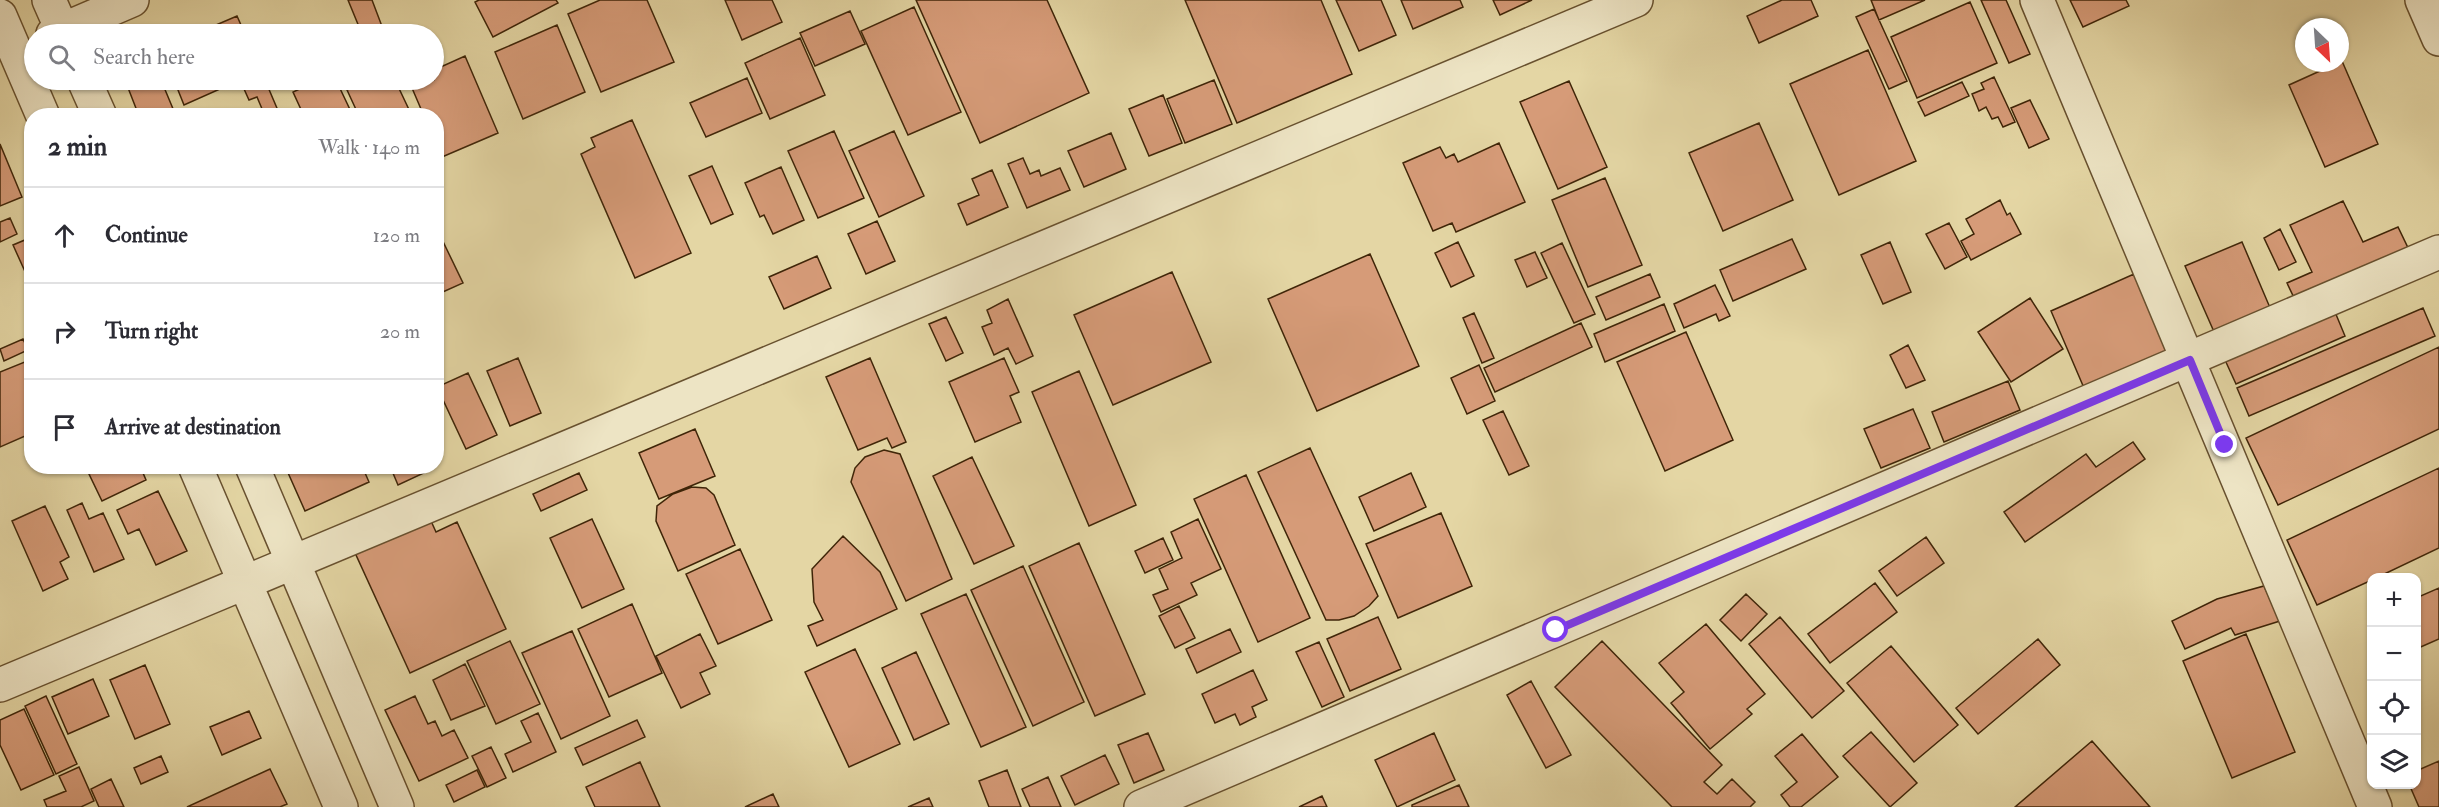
<!DOCTYPE html>
<html lang="en">
<head>
<meta charset="utf-8">
<style>
	:root { --surface:#fff; --page:#f2f2f3; --text:#2b2b33; --muted:#7c7c81; --line:#e1e1e2 }
	body { margin:0; font-family:"IM FELL Double Pica",serif; background:var(--page); color:var(--text) }
	.controls { position:absolute; right:18px; bottom:18px; display:grid; overflow:hidden; border-radius:12px; box-shadow:0 2px 4px #0004 }
	.controls button { width:54px; height:54px; display:grid; place-items:center; padding:0; border:0; border-bottom:2px solid var(--line); background:var(--surface); color:var(--text); font:30px sans-serif }
	.compass { position:absolute; left:2295px; top:18px; width:54px; height:54px; border-radius:50%; background:var(--surface); box-shadow:0 2px 4px #0004; rotate:155deg }
	.stop { position:absolute; width:18px; height:18px; margin:-14px; border:4px solid #7c3aed; border-radius:50%; background:#fff }
	.stop.end { background:#7c3aed; border-color:#fff; box-shadow:0 2px 6px #0008 }
	.list { margin:0; padding:0; list-style:none }
	h2 { display:flex; justify-content:space-between; align-items:center; height:78px; margin:0; padding:0 24px; font-size:26px }
	h2 small { font-size:20px; font-weight:400; color:var(--muted) }
	.list li { display:grid; grid-template-columns:39px 1fr auto; gap:18px; align-items:center; box-sizing:border-box; height:96px; padding:0 24px; border-top:2px solid var(--line) }
	.list b { display:block; font-size:22px; white-space:nowrap }
	.list em { font-size:20px; font-style:normal; color:var(--muted) }
	.icon { flex:none; width:33px; height:33px; fill:none; stroke:currentColor; stroke-width:2; stroke-linecap:round; stroke-linejoin:round }
	.map { position:relative; flex:none; width:2439px; height:807px; overflow:hidden }
	.search { position:absolute; background:var(--surface); box-shadow:0 2px 4px #0004; left:24px; top:24px; width:420px; height:66px; display:flex; align-items:center; gap:15px; box-sizing:border-box; padding:0 21px; border-radius:33px; color:var(--muted); font-size:22px }
	.panel { position:absolute; background:var(--surface); box-shadow:0 2px 4px #0004; left:24px; top:108px; width:420px; height:366px; border-radius:24px }
	.map>svg:first-child { display:block }
	.building { fill:#d69b78; stroke:#3f2508; stroke-width:1.5 }
	.lines { fill:none; stroke-linecap:round; stroke-linejoin:round }
	.minor-casing { stroke:#68512f; stroke-width:36 }
	.minor { stroke:#ede4c4; stroke-width:33 }
	.route { stroke:#7c3aed; stroke-width:8 }
</style>
</head>
<body>
<div class="map">
<svg width="2439" height="807" viewBox="0 0 2439 807">
	<rect width="100%" height="100%" fill="#e4d6a4"/>
	<filter id="stains"><feTurbulence type="fractalNoise" baseFrequency=".00333" numOctaves="4"/><feColorMatrix values="0 0 0 0 .2 0 0 0 0 .09 0 0 0 0 .02 0 0 0 .5 -.17"/></filter>
	<radialGradient id="worn" r=".72"><stop offset=".6" stop-color="#630" stop-opacity="0"/><stop offset="1" stop-color="#630" stop-opacity=".3"/></radialGradient>
	<path class="building" d="M348 0H372L383 29 369 34H362Z
		M479 0H556L558 3 493 37 475 2Z
		M600 0H647L674 62 601 92 568 14Z
		M725 0H772L782 22 742 40Z
		M916 0H1047L1089 93 980 143Z
		M1185 0H1321L1352 74 1237 123Z
		M1336 0H1381L1396 35 1359 51Z
		M1401 0H1460L1463 7 1413 29Z
		M1493 0H1532L1500 15Z
		M1782 0H1811L1818 16 1759 43 1747 16Z
		M1871 0H1925L1879 20Z
		M1981 0H2006L2030 54 2009 63Z
		M2070 0H2126L2129 6 2083 27Z
		M1970 2 1997 63 1917 98 1891 37Z
		M914 7 961 112 908 135 861 31Z
		M1874 9 1907 81 1889 89 1856 17Z
		M850 11 865 44 815 66 800 33Z
		M237 16 245 34H195Z
		M557 25 585 92 523 119 495 52Z
		M800 38 825 95 770 119 745 63Z
		M1868 50 1916 161 1839 195 1790 84Z
		M465 56 498 133 442 157 436 144V116H424L409 81 434 80V70Z
		M2342 61 2378 144 2325 167 2289 85Z
		M1994 77 2015 122 2003 127 1998 117 1992 119 1986 107 1979 111 1972 94 1984 89 1981 83Z
		M747 78 762 113 706 137 690 103Z
		M125 80H161L176 116H139Z
		M174 80H265L279 113 265 116 257 97 249 100 240 80 184 105Z
		M319 80H336L353 116H304L293 92Z
		M371 80H395L412 116H359L347 90Z
		M1214 80 1232 124 1185 143 1167 99Z
		M1569 81 1607 167 1558 189 1520 102Z
		M1962 82 1969 96 1925 116 1918 102Z
		M1163 95 1182 143 1149 156 1129 109Z
		M2030 100 2049 139 2029 148 2011 108Z
		M632 120 691 253 635 278 581 154 595 147 591 138Z
		M1759 123 1793 200 1723 231 1689 153Z
		M834 131 864 198 818 218 788 151Z
		M894 131 924 196 879 217 849 151Z
		M1111 133 1126 169 1084 187 1068 151Z
		M1499 143 1525 202 1456 232 1452 223 1433 231 1403 163 1440 147 1446 158 1454 154 1458 162Z
		M0 144 22 197 0 206Z
		M1023 158 1030 174 1039 170 1041 176 1060 168 1070 190 1027 208 1008 164Z
		M712 166 733 214 711 224 689 176Z
		M781 167 804 220 773 234 764 215 760 217 745 183Z
		M992 170 1008 207 967 225 958 204 979 195 972 179Z
		M1605 178 1642 265 1588 287 1552 200Z
		M2000 200 2007 215 2010 213 2021 234 1971 260 1961 241 1974 234 1966 219Z
		M2343 201 2363 242 2398 227 2410 252 2297 304 2287 283 2312 272 2290 225Z
		M10 218 17 234 0 242V222Z
		M877 221 895 261 866 274 848 234Z
		M1949 223 1967 257 1945 269 1926 234Z
		M436 227 463 283 436 295Z
		M2280 229 2296 262 2279 270 2264 238Z
		M32 237V287L13 245Z
		M1792 239 1806 269 1733 301 1720 270Z
		M1458 242 1474 276 1451 287 1435 253Z
		M1890 242 1911 292 1883 304 1861 255Z
		M2242 242 2271 310 2215 334 2185 266Z
		M1562 243 1595 314 1574 323 1541 253Z
		M1535 252 1547 278 1527 287 1515 260Z
		M1370 254 1419 366 1317 411 1268 299Z
		M817 256 831 288 784 309 769 277Z
		M1172 272 1211 362 1113 405 1074 315Z
		M1650 274 1660 297 1606 320 1596 297Z
		M2134 274 2171 358 2087 395 2051 311Z
		M1715 285 1730 316 1719 321 1716 314 1684 328 1674 304Z
		M2030 298 2063 349 2011 382 1978 332Z
		M1008 299 1033 356 1016 364 1008 348 994 355 982 327 992 323 987 310Z
		M1664 304 1675 331 1605 362 1594 334Z
		M2423 308 2435 336 2249 416 2237 388Z
		M2335 312 2345 336 2236 384 2225 360Z
		M1474 313 1494 358 1482 363 1463 318Z
		M946 317 963 353 946 361 929 324Z
		M1581 323 1592 347 1495 392 1484 368Z
		M1686 332 1733 440 1665 471 1617 362Z
		M23 339 28 350 4 361 0 349Z
		M1908 345 1925 380 1906 388 1890 355Z
		M2439 347V429L2278 505 2246 438Z
		M518 358 541 413 510 426 487 371Z
		M870 358 906 442 892 448 887 438 858 450 826 377Z
		M1004 358 1019 392 1010 396 1021 422 975 442 949 382Z
		M32 359V433L0 447V372Z
		M1479 365 1495 401 1467 414 1451 378Z
		M1079 371 1136 505 1089 526 1032 392Z
		M468 373 497 435 466 449 437 387Z
		M2008 381 2020 410 1944 442 1932 412Z
		M1913 409 1930 448 1881 468 1864 429Z
		M1503 411 1529 466 1509 475 1483 420Z
		M695 429 715 476 659 499 639 453Z
		M2133 442 2145 459 2025 542 2004 512 2086 454 2096 467Z
		M1310 448 1378 596 1369 606 1354 616 1339 620H1326L1258 472Z
		M884 450 900 454 952 579 906 601 851 482 855 468 865 457Z
		M972 457 1014 546 974 564 933 476Z
		M105 466H140L146 480 102 501 89 474Z
		M285 466H362L369 482 305 511Z
		M390 466H423L426 472 398 485Z
		M2439 468V548L2376 578H2372V580L2317 605 2287 540Z
		M579 473 587 490 541 511 533 494Z
		M1411 473 1426 507 1374 531 1359 497Z
		M1246 475 1310 618 1258 642 1194 499Z
		M692 487 706 488 714 495 735 545 678 571 656 521 657 506 673 494Z
		M158 491 187 551 156 565 139 529 128 534 117 510Z
		M82 503 89 519 103 513 124 559 94 572 67 510Z
		M45 506 69 557 60 562 68 579 43 591 12 521Z
		M426 510 436 532 457 522 506 629 410 673 351 544Z
		M1441 513 1472 586 1398 618 1366 544Z
		M592 519 624 589 582 608 550 538Z
		M1198 519 1221 569 1191 583 1197 595 1161 612 1153 595 1168 589 1159 569 1182 558 1171 532Z
		M843 536 880 572 897 609 817 646 808 626 823 620 814 602 812 569Z
		M1926 537 1944 563 1897 596 1879 571Z
		M1163 538 1173 560 1145 573 1135 551Z
		M1079 543 1145 694 1095 716 1029 566Z
		M740 549 772 620 718 644 686 574Z
		M1023 566 1084 702 1033 726 971 590Z
		M1875 583 1897 612 1830 663 1808 634Z
		M2264 586 2280 621 2235 635 2231 628 2185 649 2172 621 2217 599Z
		M2439 588V639L2416 649V598Z
		M966 594 1026 727 981 747 921 614Z
		M1746 594 1767 614 1741 641 1720 620Z
		M632 604 662 673 609 697 578 629Z
		M1179 606 1195 638 1175 648 1159 616Z
		M1378 617 1401 669 1350 691 1327 639Z
		M1780 617 1844 691 1812 718 1749 644Z
		M1706 624 1765 694 1747 709 1752 714 1710 749 1671 703 1684 692 1659 663Z
		M1230 629 1241 652 1197 673 1186 649Z
		M572 631 610 716 561 739 522 653Z
		M700 634 716 666 700 673 710 694 681 708 656 656Z
		M2246 634 2295 752 2232 778 2183 661Z
		M2038 639 2060 665 1978 734 1956 708Z
		M510 641 540 704 496 724 467 661Z
		M1602 641 1722 765 1704 782 1717 794 1732 779 1755 802 1750 807H1672L1555 687Z
		M1319 642 1344 697 1322 707 1296 652Z
		M1891 646 1958 725 1914 762 1847 683Z
		M855 649 900 744 849 767 805 672Z
		M916 652 949 724 914 740 882 668Z
		M465 664 485 706 451 720 433 680Z
		M145 665 170 724 135 739 110 680Z
		M1253 670 1267 700 1252 707 1256 717 1240 725 1235 714 1215 723 1202 694Z
		M93 679 109 716 68 734 52 697Z
		M1531 681 1571 755 1546 768 1507 695Z
		M46 696 77 764 56 774 25 706Z
		M415 696 428 724 435 721 442 736 454 730 468 758 419 781 385 710Z
		M24 709 54 775 21 790 0 745V720Z
		M249 711 261 738 222 755 210 727Z
		M538 713 556 752 513 772 505 754 531 742 521 721Z
		M637 720 645 737 583 765 575 748Z
		M1871 732 1917 783 1890 807 1843 756Z
		M1148 733 1164 770 1134 783 1118 745Z
		M1434 733 1455 780 1397 807 1375 760Z
		M1802 734 1838 777 1801 807H1790L1781 795 1797 782 1775 756Z
		M2092 741 2150 807H2015Z
		M491 747 506 778 487 787 472 756Z
		M1105 755 1119 784 1075 805 1061 776Z
		M161 756 168 772 141 784 134 768Z
		M2439 761V807H2419L2409 784H2416V771Z
		M640 762 660 807H595L586 787Z
		M79 767 94 801 81 807H47L44 800 66 791 59 776Z
		M270 769 287 804 280 807H187Z
		M477 770 485 787 454 802 446 785Z
		M1007 770 1021 807H989L979 781Z
		M1048 777 1061 807H1030L1022 789Z
		M111 779 124 807H99L91 789Z
		M1459 785 1469 807H1412V805Z
		M773 794 779 807H745Z
		M1322 796 1327 807H1299Z
		M929 798 933 807H908Z"/>
	<g class="lines">
		<defs>
			<path id="minor" d="M49 0 64 34
				M2037 0 2375 807
				M2422 0 2439 39
				M0 16 43 116
				M53 34 132 0
				M84 80 100 116
				M195 466 341 807
				M252 466 397 807
				M0 685 1636 0
				M1141 807 2439 252"/>
		</defs>
		<use href="#minor" class="minor-casing"/>
		<use href="#minor" class="minor"/>
	</g>
	<g class="lines">
		<path class="route" d="M1556 630 2190 360 2225 445"/>
	</g>
	<rect width="100%" height="100%" filter="url(#stains)"/>
	<rect width="100%" height="100%" fill="url(#worn)"/>
</svg>
<div class="controls">
<button>+</button>
<button>−</button>
<button><svg class="icon" aria-label="locate" viewBox="0 0 24 24"><circle cx="12" cy="12" r="6"/><path d="M12 2v4M12 18v4M2 12h4M18 12h4"/></svg></button>
<button><svg class="icon" aria-label="layers" viewBox="0 0 24 24"><path d="M12 4l9 5-9 5-9-5zM3 14l9 5 9-5"/></svg></button>
</div>
<svg class="compass" viewBox="-18 -18 36 36"><path d="M0-13l5 13h-10z" fill="#e53935"/><path d="M0 13l5-13h-10z" fill="#7c7c81"/></svg>
<div class="stop" style="left:1556px;top:630px"></div>
<div class="stop end" style="left:2225px;top:445px"></div>
<div class="search"><svg class="icon" aria-label="search" viewBox="0 0 24 24"><circle cx="10" cy="10" r="6"/><path d="M15 15l6 6"/></svg>Search here</div>
<section class="panel">
<h2>2 min<small>Walk · 140 m</small></h2>
<ul class="list">
<li><svg class="icon" aria-label="ahead" viewBox="0 0 24 24"><path d="M12 20V5M6 11l6-6 6 6"/></svg><div><b>Continue</b></div><em>120 m</em></li>
<li><svg class="icon" aria-label="right" viewBox="0 0 24 24"><path d="M7 20v-9h11M14 6l5 5-5 5"/></svg><div><b>Turn right</b></div><em>20 m</em></li>
<li><svg class="icon" aria-label="arrive" viewBox="0 0 24 24"><path d="M6 21V4h12l-3 4 3 4H6"/></svg><div><b>Arrive at destination</b></div></li>
</ul>
</section>
</div>
</body>
</html>
